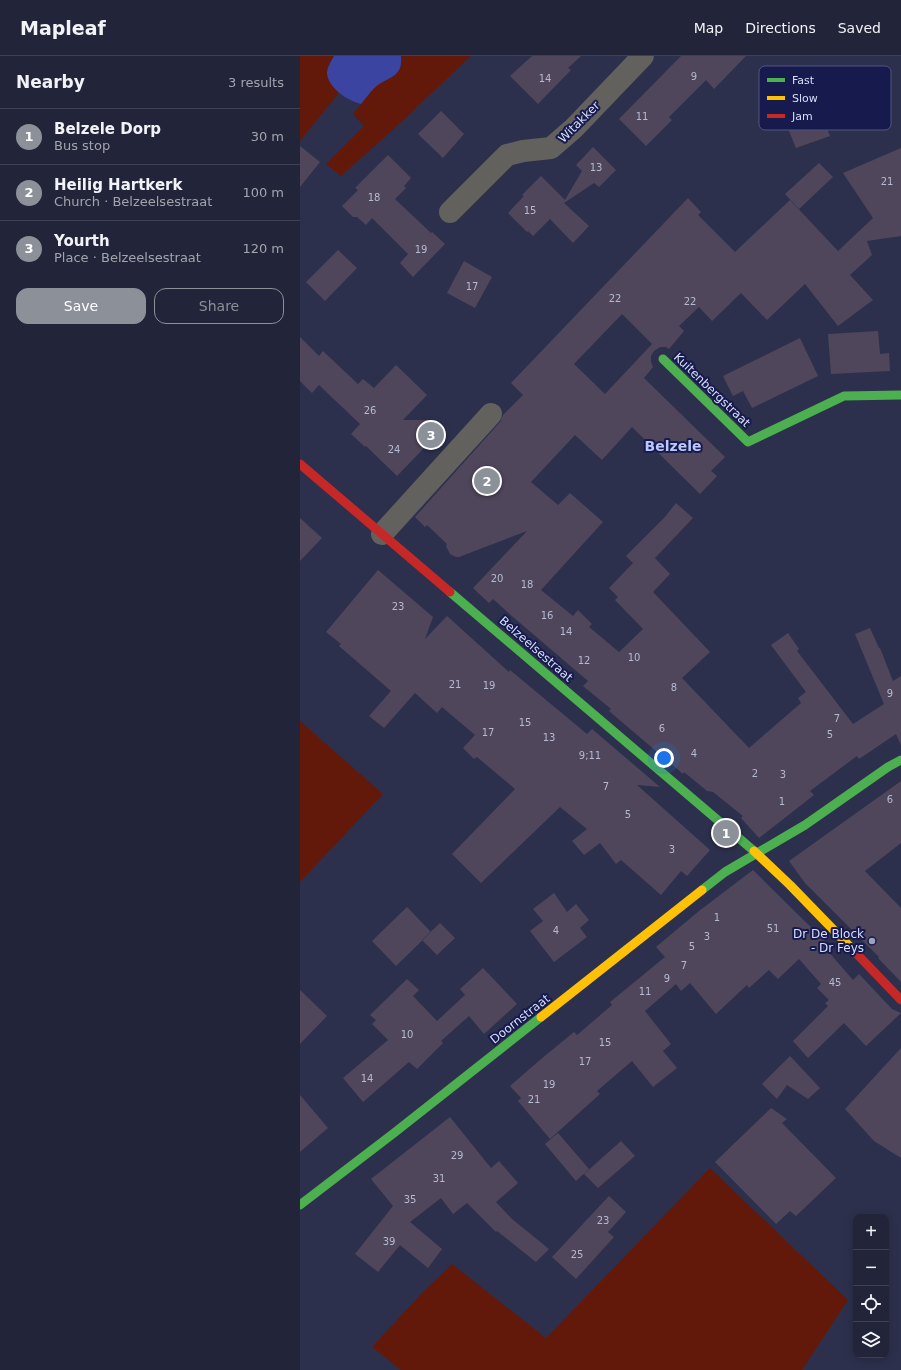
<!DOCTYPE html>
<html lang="en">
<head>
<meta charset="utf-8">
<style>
	:root { --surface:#222439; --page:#2a2c41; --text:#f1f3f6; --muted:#a2a4ae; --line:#3f4153; --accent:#8c9099 }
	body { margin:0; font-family:"DejaVu Sans",sans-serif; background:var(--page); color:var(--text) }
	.controls { position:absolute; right:12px; bottom:12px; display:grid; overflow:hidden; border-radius:8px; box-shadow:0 2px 10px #0003 }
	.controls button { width:36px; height:36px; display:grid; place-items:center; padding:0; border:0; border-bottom:1px solid var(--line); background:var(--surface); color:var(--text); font:20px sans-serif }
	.you { position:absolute; left:364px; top:702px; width:14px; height:14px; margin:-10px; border:3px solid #fff; border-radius:50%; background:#1a73e8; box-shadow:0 0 0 6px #1a73e833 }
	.badge { display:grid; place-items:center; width:26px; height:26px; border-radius:50%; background:var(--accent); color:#fff; font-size:13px; font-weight:700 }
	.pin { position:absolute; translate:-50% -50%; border:2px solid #fff; box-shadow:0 1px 4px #0006 }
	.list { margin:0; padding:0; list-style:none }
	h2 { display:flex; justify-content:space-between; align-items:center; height:52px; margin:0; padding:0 16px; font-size:17px }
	h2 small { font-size:13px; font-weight:400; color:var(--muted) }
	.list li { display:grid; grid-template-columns:26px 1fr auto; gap:12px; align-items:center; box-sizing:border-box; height:56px; padding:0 16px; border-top:1px solid var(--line) }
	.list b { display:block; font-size:15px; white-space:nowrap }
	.list p { margin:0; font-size:13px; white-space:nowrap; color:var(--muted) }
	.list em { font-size:13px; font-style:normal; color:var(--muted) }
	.actions { display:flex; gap:8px; padding:12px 16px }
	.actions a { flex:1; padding:9px 0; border:1px solid var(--accent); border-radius:12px; text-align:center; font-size:14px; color:var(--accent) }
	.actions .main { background:var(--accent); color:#fff }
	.icon { flex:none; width:22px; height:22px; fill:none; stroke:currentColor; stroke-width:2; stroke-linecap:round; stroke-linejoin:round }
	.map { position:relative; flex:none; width:601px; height:1314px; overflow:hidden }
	header { display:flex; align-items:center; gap:24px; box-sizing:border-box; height:56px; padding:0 20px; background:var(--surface); border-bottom:1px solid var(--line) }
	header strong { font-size:19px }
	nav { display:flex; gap:22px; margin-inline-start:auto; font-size:14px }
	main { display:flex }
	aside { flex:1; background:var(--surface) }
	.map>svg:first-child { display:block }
	.green { fill:#63190a }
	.water { fill:#3c44a2 }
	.building { fill:#4f465b; fill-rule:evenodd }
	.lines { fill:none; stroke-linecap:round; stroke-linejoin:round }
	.street { stroke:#63615d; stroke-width:22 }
	.fast { stroke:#4caf50; stroke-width:9 }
	.slow { stroke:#ffc107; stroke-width:9 }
	.jam { stroke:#c62828; stroke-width:9 }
	.poi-dot { fill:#9da2bd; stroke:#171a4d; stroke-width:1.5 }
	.labels { text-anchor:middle; stroke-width:4; stroke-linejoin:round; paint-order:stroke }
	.number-label { font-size:10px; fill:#b6b9d2 }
	.street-label { font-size:12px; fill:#d9dffa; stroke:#171a4d }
	.poi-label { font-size:12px; fill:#d9dffa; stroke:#171a4d; text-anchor:end }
	.quarter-label { font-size:14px; font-weight:bold; fill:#bcc7fb; stroke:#171a4d }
	.key { fill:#171a4d; stroke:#515581; stroke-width:1 }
	.key-label { font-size:11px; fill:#d9dffa }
</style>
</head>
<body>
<header>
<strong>Mapleaf</strong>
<nav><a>Map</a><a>Directions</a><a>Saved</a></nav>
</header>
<main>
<aside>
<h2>Nearby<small>3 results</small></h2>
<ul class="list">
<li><span class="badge">1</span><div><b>Belzele Dorp</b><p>Bus stop</p></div><em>30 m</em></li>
<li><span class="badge">2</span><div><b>Heilig Hartkerk</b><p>Church · Belzeelsestraat</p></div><em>100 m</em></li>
<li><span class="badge">3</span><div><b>Yourth</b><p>Place · Belzeelsestraat</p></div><em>120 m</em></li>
</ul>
<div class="actions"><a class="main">Save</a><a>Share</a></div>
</aside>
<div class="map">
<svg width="601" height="1314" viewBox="0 0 601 1314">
	<rect width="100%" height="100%" fill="#2d304c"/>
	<path class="green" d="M0 0H34L28 10 31 27 39 37 0 85Z
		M101 0H171L97 70 41 120 26 108 64 70 53 58C60 49 68 40 75 31 87 19 103 24 101 0Z
		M0 665 83 738 0 826Z
		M410 1112 548 1244 502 1314H101L72 1291 122 1237 152 1208 246 1282Z"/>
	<path class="water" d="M34 0H101C103 20 91 20 78 29 72 33 66 42 61 48 49 45 29 33 27 18 27 11 31 6 34 0Z"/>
	<path class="building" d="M232 0H281L268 12 271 14 238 48 210 20Z
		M381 0H446L414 33 406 24 369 61 372 64 346 90 319 63Z
		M506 18 530 80 496 92 487 70 499 65 488 36Z
		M141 55 164 78 143 102 118 78Z
		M0 90 20 106 0 131Z
		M293 91 316 114 299 131 294 127 264 147 289 170 273 187 250 163 233 180 228 175 227 176 208 157 224 140 222 139 241 120 265 144 282 115 276 109Z
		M601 92V180L567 185 572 199 550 219 573 244 538 270 505 228 467 264 441 237 412 265 399 251 379 270 384 275 369 293 366 291H360L354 295 351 300V306L353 311 344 322 425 401 411 415 417 420 400 438 332 371 302 404 275 379 231 426 258 449 270 437 303 466 241 534 273 560 278 554 292 568 289 571 319 596 343 573 315 544 318 541 309 532 333 507 326 500 364 462 376 447 393 462 355 502 370 518 353 536 410 596 382 622 449 692 501 647 498 642 506 636 471 589 488 577 499 593 497 595 553 668 584 648 555 578 570 572 579 592H580L593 625 601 620V689L596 678 559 703 557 700 510 735 514 739 459 782 441 762 443 760 413 736 407 735 384 716 383 718 309 655 311 653 283 630 288 625 213 561 193 543 189 547 173 532 227 475 159 501H156L150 498 146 490 147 488 127 469 125 471 115 461 200 366 203 359 223 339 211 327 388 142 401 156 398 159 435 196 490 144 538 195 573 162 543 117ZM322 258 352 288 305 338 274 308Z
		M88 99 111 122 104 130 106 132 95 143 131 177 132 176 145 188 113 221 100 207 108 198 72 162 66 169 57 161H53L42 150 58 134 55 132Z
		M519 107 533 121 499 153 485 138Z
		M38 194 57 212 25 245 6 226Z
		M164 205 192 221 175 252 147 237Z
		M578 275 580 298 589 297 590 315 531 318 528 278Z
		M0 281 19 300 23 295 58 328 63 323 74 332 96 309 127 339 103 364H129L140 370 143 376V390H126L97 420 66 390 65 391 51 378 60 368 19 329 12 337 0 325Z
		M500 282 518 320 452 352 443 335 433 340 423 320Z
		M0 462 22 482 0 505Z
		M78 514 133 561 125 583 147 560 209 616 210 614 287 678 292 673 360 731 337 729 410 794 387 820 381 815 361 839 321 804 316 808 300 787 284 799 272 785 287 773 260 751 181 827 152 798 215 733 177 701 174 703 163 692 175 679 142 651 137 657 115 637 84 672 69 660 91 635 39 590 41 588 26 576Z
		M601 725V787L565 815 601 852V926L578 902 579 901 505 827 489 805Z
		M453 814 531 891 527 894 553 924 559 918 592 953 601 957 566 990 544 967 508 1002 493 985 528 950 525 947 529 944 517 932 521 928 499 903 478 923 469 914 449 932 447 929 416 958 390 927 381 935 376 928 345 955 371 988 363 995 377 1012 353 1031 332 1005 297 1035 300 1038 250 1083 218 1045 221 1042 210 1030 241 1003 274 976 277 979 312 949 310 946 365 901 356 891 399 855Z
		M254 837 267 856 276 848 289 864 280 872 287 881 254 906 230 875 243 865 233 853Z
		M107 851 131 876 96 910 72 885Z
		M140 867 155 882 137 899 122 884Z
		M183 912 217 948 184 978 169 960 141 985 143 987 117 1013 109 1006 63 1046 43 1022 88 984 72 968 76 964 70 959 107 923 119 934 113 940 137 965 165 939 160 933Z
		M0 934 27 960 0 988Z
		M601 992V1102L574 1085 545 1053Z
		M490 1000 520 1032 508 1043 487 1029 477 1043 462 1028Z
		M0 1039 28 1072 0 1096Z
		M471 1052 487 1063 482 1067 536 1122 496 1160 490 1155 476 1168 415 1106Z
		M150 1061 191 1112 199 1105 218 1127 196 1146 212 1163 249 1193 236 1206 197 1175 196 1176 167 1147 153 1158 141 1142 110 1166 142 1193 128 1212 100 1189 78 1216 55 1198 93 1150 71 1123Z
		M258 1077 289 1113 276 1125 245 1088Z
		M321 1085 335 1100 298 1132 284 1118Z
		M309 1140 326 1156 308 1176 314 1181 276 1223 252 1201Z"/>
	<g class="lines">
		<path class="street" d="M150 156 207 99 223 95 251 92 274 72 343 0
			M82 478 191 358"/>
		<path class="fast" d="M363 303 448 386 544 340 601 339
			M150 536 454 795
			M402 834 425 816 505 769 588 711 601 704
			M0 1149 94 1077 241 961"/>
		<path class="slow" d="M454 795 490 829 554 895
			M241 961 402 834"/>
		<path class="jam" d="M0 408 150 536
			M554 895 601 944"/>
	</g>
	<circle class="poi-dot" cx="572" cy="885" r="4"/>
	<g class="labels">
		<g class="number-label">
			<text x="394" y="24">9</text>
			<text x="245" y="26">14</text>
			<text x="342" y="64">11</text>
			<text x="296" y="115">13</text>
			<text x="587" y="129">21</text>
			<text x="74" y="145">18</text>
			<text x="230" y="158">15</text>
			<text x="121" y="197">19</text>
			<text x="172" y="234">17</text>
			<text x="315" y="246">22</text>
			<text x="390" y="249">22</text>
			<text x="70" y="358">26</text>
			<text x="94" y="397">24</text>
			<text x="197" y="526">20</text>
			<text x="227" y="532">18</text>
			<text x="98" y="554">23</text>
			<text x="247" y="563">16</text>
			<text x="266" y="579">14</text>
			<text x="334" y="605">10</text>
			<text x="284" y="608">12</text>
			<text x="155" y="632">21</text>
			<text x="189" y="633">19</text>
			<text x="374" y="635">8</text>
			<text x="590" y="641">9</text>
			<text x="537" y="666">7</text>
			<text x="225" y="670">15</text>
			<text x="362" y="676">6</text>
			<text x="188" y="680">17</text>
			<text x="530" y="682">5</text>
			<text x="249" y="685">13</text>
			<text x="394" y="701">4</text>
			<text x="290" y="703">9;11</text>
			<text x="455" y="721">2</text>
			<text x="483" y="722">3</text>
			<text x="306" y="734">7</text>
			<text x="590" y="747">6</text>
			<text x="482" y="749">1</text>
			<text x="328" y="762">5</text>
			<text x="372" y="797">3</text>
			<text x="417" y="865">1</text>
			<text x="473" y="876">51</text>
			<text x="256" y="878">4</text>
			<text x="407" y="884">3</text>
			<text x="392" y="894">5</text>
			<text x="384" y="913">7</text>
			<text x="367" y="926">9</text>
			<text x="535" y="930">45</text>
			<text x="345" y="939">11</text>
			<text x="107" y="982">10</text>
			<text x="305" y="990">15</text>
			<text x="285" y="1009">17</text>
			<text x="67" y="1026">14</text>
			<text x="249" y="1032">19</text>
			<text x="234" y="1047">21</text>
			<text x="157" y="1103">29</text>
			<text x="139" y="1126">31</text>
			<text x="110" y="1147">35</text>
			<text x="303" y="1168">23</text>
			<text x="89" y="1189">39</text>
			<text x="277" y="1202">25</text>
		</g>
		<g class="street-label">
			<text transform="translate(279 66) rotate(-45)" y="4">Witakker</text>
			<text transform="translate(412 334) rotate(44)" y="4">Kuitenbergstraat</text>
			<text transform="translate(236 593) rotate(41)" y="4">Belzeelsestraat</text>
			<text transform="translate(220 963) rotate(-38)" y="4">Doornstraat</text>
		</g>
		<g class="poi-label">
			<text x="564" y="882">Dr De Block<tspan x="564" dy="14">- Dr Feys</tspan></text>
		</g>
		<g class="quarter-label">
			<text x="373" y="395">Belzele</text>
		</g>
	</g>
	<rect x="459" y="10" width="132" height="64" rx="6" class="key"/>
	<rect x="467" y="22" width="18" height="4" fill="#4caf50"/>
	<rect x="467" y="40" width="18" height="4" fill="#ffc107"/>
	<rect x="467" y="58" width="18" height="4" fill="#c62828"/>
	<g class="key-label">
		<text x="492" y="28">Fast</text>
		<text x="492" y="46">Slow</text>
		<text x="492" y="64">Jam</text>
	</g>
</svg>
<div class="controls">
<button>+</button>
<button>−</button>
<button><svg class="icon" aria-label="locate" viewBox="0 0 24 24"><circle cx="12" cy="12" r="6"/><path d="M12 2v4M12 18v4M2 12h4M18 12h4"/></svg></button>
<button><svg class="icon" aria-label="layers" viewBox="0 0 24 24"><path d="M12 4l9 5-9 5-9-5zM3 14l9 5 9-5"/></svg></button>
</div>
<div class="you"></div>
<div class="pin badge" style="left:426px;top:777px">1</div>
<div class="pin badge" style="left:187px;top:425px">2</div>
<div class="pin badge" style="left:131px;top:379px">3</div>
</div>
</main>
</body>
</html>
